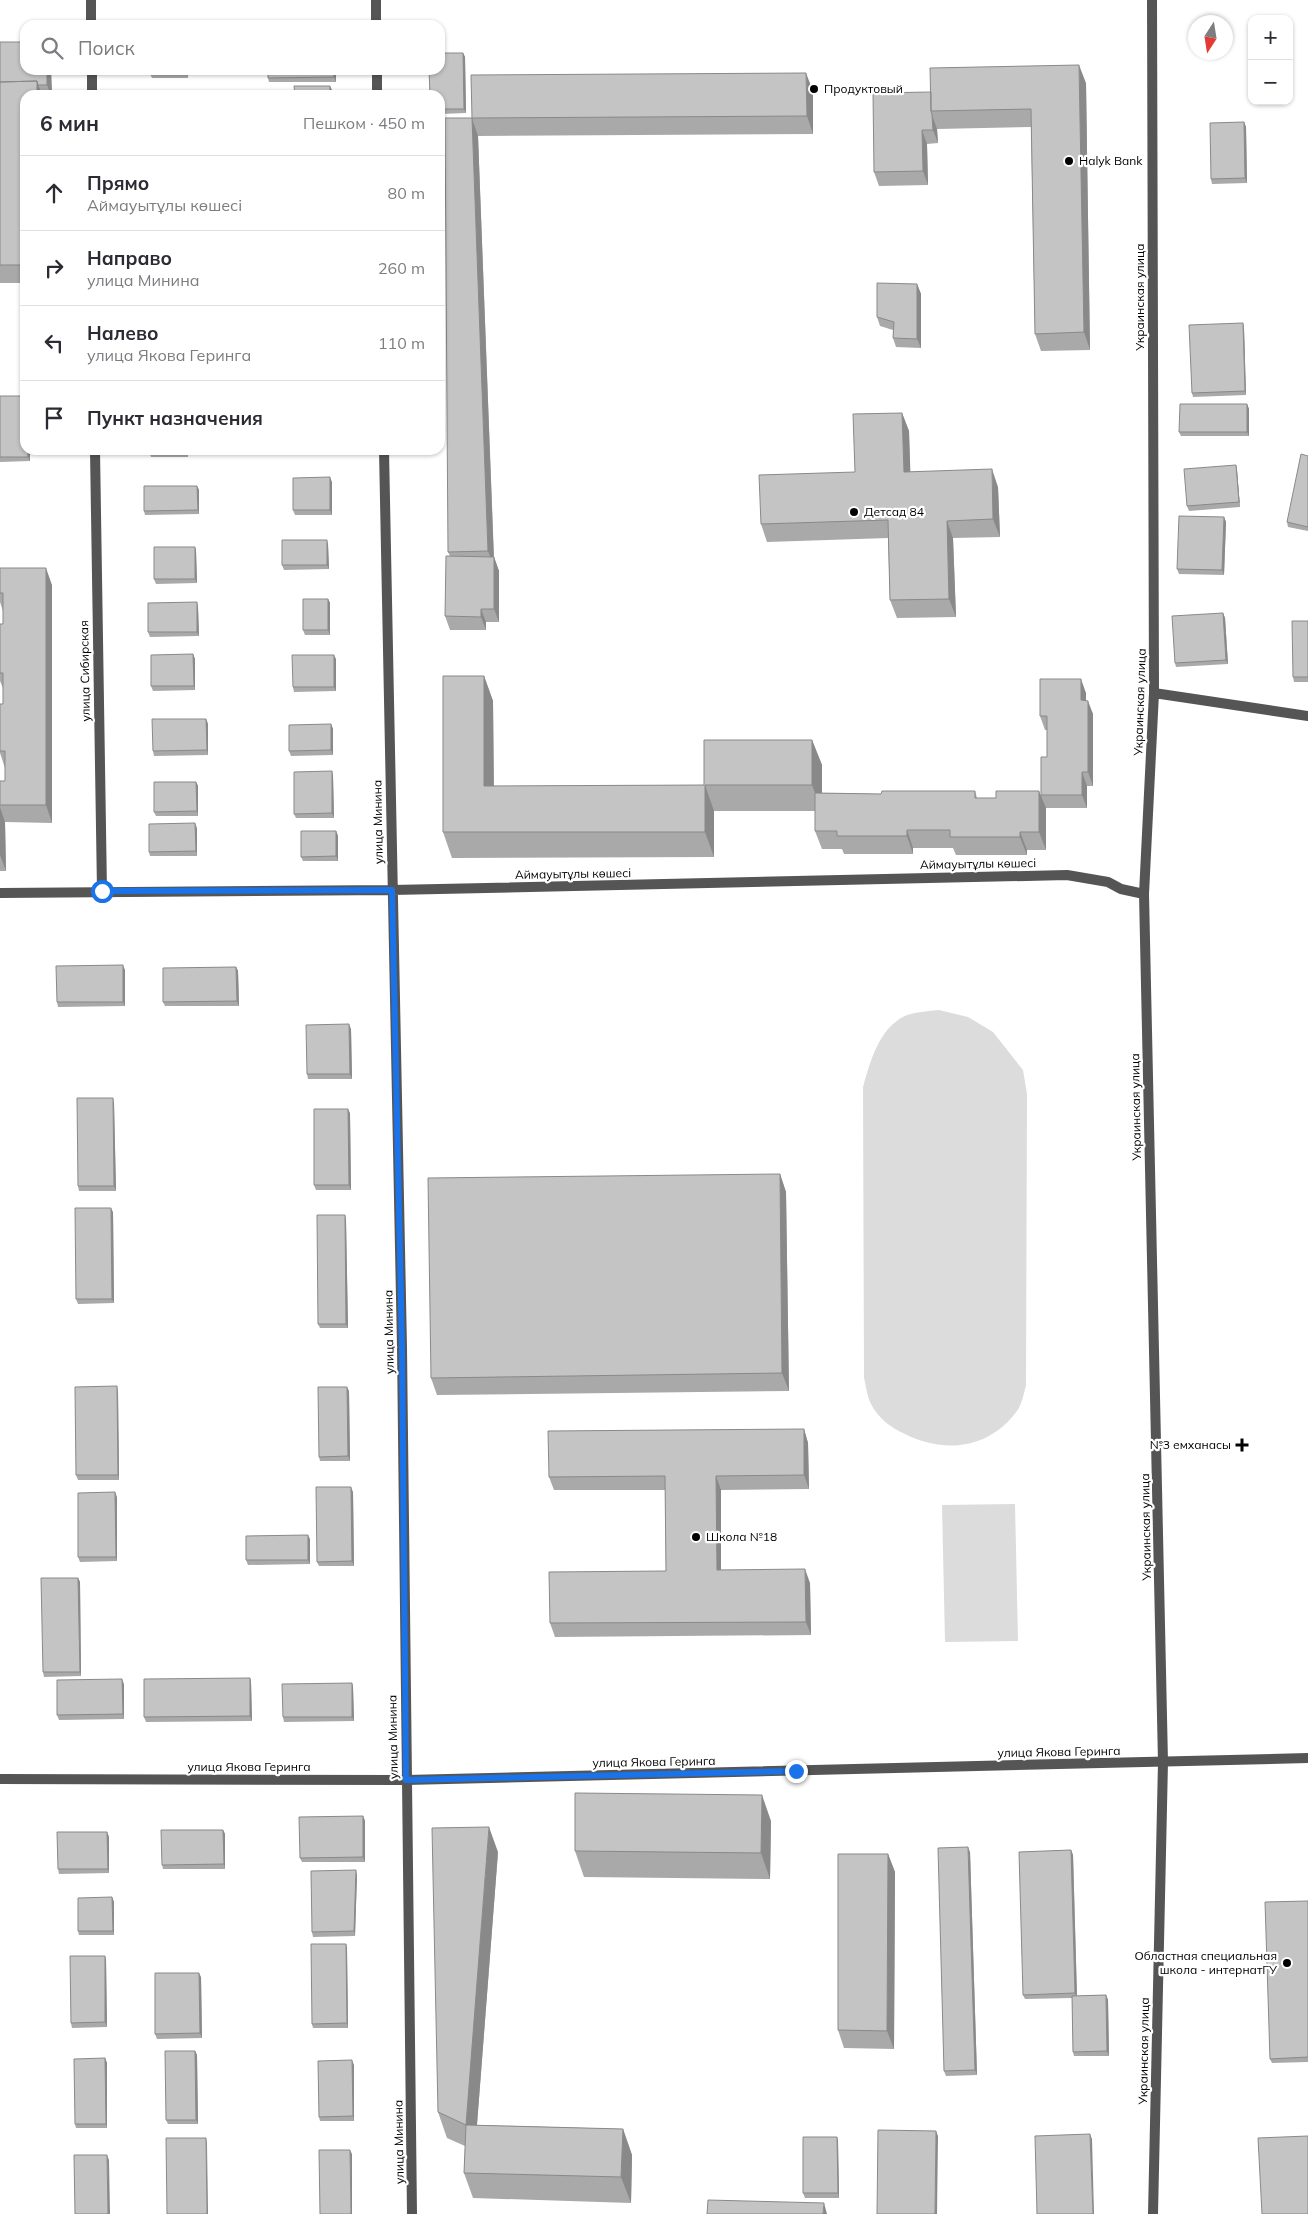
<!DOCTYPE html>
<html lang="ru">
<head>
<meta charset="utf-8">
<style>
	:root { --surface:#fff; --page:#f2f2f3; --text:#2b2b33; --muted:#7c7c81; --line:#e1e1e2 }
	body { margin:0; font-family:Mulish,sans-serif; background:var(--page); color:var(--text) }
	.controls { position:absolute; right:15px; top:15px; display:grid; overflow:hidden; border-radius:10px; box-shadow:0 1px 4px #0004 }
	.controls button { width:45px; height:45px; display:grid; place-items:center; padding:0; border:0; border-bottom:1px solid var(--line); background:var(--surface); color:var(--text); font:25px sans-serif }
	.compass { position:absolute; left:1188px; top:15px; width:45px; height:45px; border-radius:50%; background:var(--surface); box-shadow:0 1px 4px #0004; rotate:192deg }
	.stop { position:absolute; width:15px; height:15px; margin:-11px; border:4px solid #1a73e8; border-radius:50%; background:#fff }
	.stop.end { background:#1a73e8; border-color:#fff; box-shadow:0 1px 5px #0008 }
	.list { margin:0; padding:0; list-style:none }
	h2 { display:flex; justify-content:space-between; align-items:center; height:65px; margin:0; padding:0 20px; font-size:21px }
	h2 small { font-size:16px; font-weight:400; color:var(--muted) }
	.list li { display:grid; grid-template-columns:32px 1fr auto; gap:15px; align-items:center; box-sizing:border-box; height:75px; padding:0 20px; border-top:1px solid var(--line) }
	.list b { display:block; font-size:19px; white-space:nowrap }
	.list p { margin:0; font-size:16px; white-space:nowrap; color:var(--muted) }
	.list em { font-size:16px; font-style:normal; color:var(--muted) }
	.icon { flex:none; width:28px; height:28px; fill:none; stroke:currentColor; stroke-width:2; stroke-linecap:round; stroke-linejoin:round }
	.map { position:relative; flex:none; width:1308px; height:2214px; overflow:hidden }
	.search { position:absolute; background:var(--surface); box-shadow:0 1px 4px #0004; left:20px; top:20px; width:425px; height:55px; display:flex; align-items:center; gap:12px; box-sizing:border-box; padding:0 18px; border-radius:15px; color:var(--muted); font-size:19px }
	.panel { position:absolute; background:var(--surface); box-shadow:0 1px 4px #0004; left:20px; top:90px; width:425px; height:365px; border-radius:15px }
	.map>svg:first-child { display:block }
	.green { fill:#dcdcdc }
	.lines { fill:none; stroke-linecap:round; stroke-linejoin:round }
	.minor { stroke:#555; stroke-width:10 }
	.tertiary { stroke:#555; stroke-width:10 }
	.wall { fill:#a9a9a9 }
	.shaded-wall { fill:#898989 }
	.building { fill:#c4c4c4; stroke:#898989 }
	.route { stroke:#1a73e8; stroke-width:6 }
	.poi-dot { fill:#000; stroke:#fff; stroke-width:2 }
	.labels { text-anchor:middle; stroke-width:4.5; stroke-linejoin:round; paint-order:stroke }
	.poi-label { font-size:12px; fill:#000; stroke:#fff; text-anchor:start }
	.street-label { font-size:12px; fill:#000; stroke:#fff }
</style>
</head>
<body>
<div class="map">
<svg width="1308" height="2214" viewBox="0 0 1308 2214">
	<rect width="100%" height="100%" fill="#fff"/>
	<path class="green" d="M939 1010 968 1017 993 1032 1023 1070 1027 1094 1026 1385C1024 1393 1022 1404 1017 1411 989 1449 945 1454 905 1434 891 1428 878 1418 871 1404 867 1396 866 1386 864 1378L863 1087C871 1060 879 1027 907 1015 917 1012 929 1011 939 1010Z
		M1015 1504 1018 1641 945 1642 942 1505Z"/>
	<g class="lines">
		<path class="minor" d="M91 0V25
			M376 0V25
			M1152 0 1154 693 1144 894 1163 1762 1153 2214
			M92 70V95
			M377 70V95
			M95 450 102 891
			M384 450 402 1348 412 2214
			M1154 693 1308 716
			M0 893 392 890 1067 875 1108 882 1121 889 1144 894"/>
		<path class="tertiary" d="M0 1779 406 1780 1308 1758"/>
	</g>
	<path class="wall" d="M0 42 25 70H51L52 95H25V283H0Z
		M463 53 465 57 466 113 440 114V95Z
		M187 70 188 78H152L150 74Z
		M336 70V82H269L268 78Z
		M1086 83 1090 350 1041 351 1035 334 1031 127 937 129 938 143 927 144 928 185 879 186 874 172 931 92Z
		M813 91V134L478 136 494 557 499 571V622H486V630H450L445 616 450 556 448 552 472 118Z
		M1244 122 1246 127 1247 183 1212 184 1211 179Z
		M917 284 921 294V348L896 347 893 338V330L880 326 877 317Z
		M1243 323 1244 328 1246 395 1193 397 1192 393Z
		M0 396 30 450V461L0 462Z
		M1247 404 1249 409V436H1181L1179 432Z
		M902 413 909 431 910 472 998 487 1000 537 953 538 956 617 897 618 890 600 888 538 767 542 761 524 855 472Z
		M188 450V457H151L149 452Z
		M290 450H329V453H292Z
		M1308 456V531L1288 527 1287 522Z
		M1236 465 1237 470 1240 507 1189 511 1187 506Z
		M332 482V515H295L293 510Z
		M197 486 199 490V514L145 515 144 511Z
		M1224 517 1226 522 1224 575 1179 574 1177 569Z
		M328 544 329 569 284 570 282 565Z
		M195 547 196 551 197 583 156 584 154 579Z
		M0 568 52 585V823L5 822 6 871H0V781H5V768L0 753V704H3V688L0 681V624H3V611L0 602Z
		M328 599 330 603V635H305L303 630Z
		M197 602 198 607 199 636 150 637 148 632Z
		M1223 613 1225 618 1228 664 1176 667 1175 663Z
		M1308 621V682H1294L1293 677Z
		M193 654 195 659V690L153 691 151 686Z
		M336 659V691L294 692 293 687Z
		M484 676 493 701 494 786 704 785 812 740 822 765V793L881 794 975 791 977 798H996L1041 795 1047 757V730H1045L1040 716 1086 693V701L1093 714V786H1087V808H1046V850H1027V855H956L953 848H913V854H844L842 849H822L815 831V811H714V857L452 858 443 832Z
		M206 719 208 724V755L154 756 153 751Z
		M331 724 333 729V755L291 756 289 751Z
		M332 771 333 776 334 818H296L294 814Z
		M196 782 198 786V816H156L154 812Z
		M197 828V856H150L149 852Z
		M336 831 338 836V861H303L301 857Z
		M236 967 238 971 239 1006H165L163 1002Z
		M125 970V1006L58 1007 57 1002Z
		M351 1029 352 1079H308L307 1074Z
		M114 1103 116 1191H79L78 1186Z
		M350 1113 351 1190H316L314 1185Z
		M780 1174 786 1192 789 1391 437 1395 431 1378Z
		M113 1212 114 1303 78 1304 76 1299Z
		M345 1215 346 1220 348 1328H320L318 1324Z
		M118 1391 119 1480H78L76 1475Z
		M349 1391 350 1461H320L319 1457Z
		M804 1429 808 1443 809 1489 721 1490V1570L810 1583 811 1635 555 1637 550 1623 666 1571 665 1490H554L549 1477Z
		M353 1492 354 1566H319L317 1562Z
		M117 1497V1561L80 1562 78 1557Z
		M310 1539V1564L248 1565 246 1560Z
		M78 1578 80 1582 81 1676 44 1677 43 1672Z
		M250 1678 251 1682 252 1721 146 1722 144 1717Z
		M352 1683 353 1687 354 1721 284 1722 283 1717Z
		M124 1684V1719L59 1720 57 1715Z
		M363 1816 365 1821V1862H302L300 1858Z
		M771 1821 770 1879 584 1877 575 1851Z
		M223 1830 225 1834V1869H163L162 1865Z
		M107 1832 109 1837V1873L59 1874 58 1869Z
		M1071 1850 1073 1855 1077 1996 1106 1995 1108 2000 1109 2056H1074L1073 2052 1072 1998 1025 1999 1023 1995Z
		M498 1852 477 2125 623 2129 632 2155 631 2203 473 2198 464 2173 465 2146 447 2138 438 2112Z
		M970 1852 977 2075 946 2076 944 2071Z
		M888 1854 895 1872 894 2049 844 2048 838 2030Z
		M357 1875 355 1936 313 1937 312 1932Z
		M112 1897 114 1902V1935H79L78 1931Z
		M1308 1901V2062L1272 2063 1270 2059Z
		M346 1944 347 1948 348 2028H313L312 2024Z
		M105 1956 106 1960 107 2027 72 2028 71 2023Z
		M201 1977 202 2038 157 2039 155 2034Z
		M195 2051 197 2055 198 2124H168L166 2120Z
		M105 2058 107 2063V2128H76L75 2124Z
		M354 2065V2121H320L319 2117Z
		M837 2137 838 2141 839 2198H805L803 2193Z"/>
	<path class="shaded-wall" d="M463 53 465 57 466 113 464 109Z
		M1079 65 1086 83 1090 350 1084 332Z
		M47 70H51L52 95H51L47 85Z
		M186 70H187L188 78 186 73Z
		M334 70H336V82L334 77Z
		M806 73 813 91V134L807 116Z
		M37 81 42 95H37Z
		M330 86 332 90V95H330Z
		M932 115 937 129 938 143 933 130Z
		M472 118 478 136 494 563V557L499 571V622L494 609V568L488 551Z
		M1244 122 1246 127 1247 183 1245 178Z
		M922 130 927 144 928 185 923 171Z
		M917 284 921 294V348L917 339Z
		M1243 323 1244 328 1246 395 1245 391Z
		M1247 404 1249 409V436L1247 432Z
		M902 413 909 431 911 490 904 472Z
		M28 450H30V461L28 457Z
		M1236 465 1237 470 1240 507 1239 502Z
		M992 469 998 487 1000 537 993 519Z
		M330 477 332 482V515L330 510Z
		M197 486 199 490V514L198 510Z
		M1224 517 1226 522 1224 575 1222 570Z
		M947 521 953 538 956 617 949 599Z
		M327 540 328 544 329 569 327 565Z
		M195 547 196 551 197 583 195 579Z
		M46 568 52 585V823L46 805Z
		M328 599 330 603V635L328 630Z
		M197 602 198 607 199 636 197 632Z
		M481 609 486 622V630L481 617Z
		M1223 613 1225 618 1228 664 1226 660Z
		M193 654 195 659V690L194 686Z
		M334 655 336 659V691L334 687Z
		M484 676 493 701 494 811 484 786Z
		M1081 679 1086 693V714L1081 700Z
		M1088 701 1093 714V786L1088 772Z
		M206 719 208 724V755L207 750Z
		M331 724 333 729V755L331 750Z
		M812 740 822 765V811L812 785Z
		M332 771 333 776 334 818 332 813Z
		M1082 772 1087 786V808L1082 795Z
		M196 782 198 786V816L197 811Z
		M705 785 714 811V857L705 832Z
		M1039 791 1046 808V850L1039 832Z
		M0 807 5 822 6 871 0 855Z
		M195 823 197 828V856L196 851Z
		M907 830 913 848V854L907 836Z
		M336 831 338 836V861L336 856Z
		M1020 832 1027 850V855L1020 837Z
		M123 965 125 970V1006L123 1002Z
		M236 967 238 971 239 1006 237 1001Z
		M349 1024 351 1029 352 1079 350 1074Z
		M113 1098 114 1103 116 1191 114 1186Z
		M348 1109 350 1113 351 1190 349 1185Z
		M780 1174 786 1192 789 1391 782 1373Z
		M111 1208 113 1212 114 1303 112 1299Z
		M345 1215 346 1220 348 1328 346 1324Z
		M117 1386 118 1391 119 1480 118 1475Z
		M347 1387 349 1391 350 1461 348 1456Z
		M804 1429 808 1443 809 1489 804 1475Z
		M716 1476 721 1490V1583L717 1570Z
		M351 1487 353 1492 354 1566 352 1561Z
		M115 1492 117 1497V1561L116 1557Z
		M308 1535 310 1539V1564L308 1560Z
		M805 1569 810 1583 811 1635 806 1622Z
		M78 1578 80 1582 81 1676 80 1672Z
		M250 1678 251 1682 252 1721 250 1716Z
		M122 1679 124 1684V1719L123 1714Z
		M352 1683 353 1687 354 1721 352 1717Z
		M762 1795 771 1821 770 1879 761 1853Z
		M363 1816 365 1821V1862L363 1857Z
		M489 1827 498 1852 475 2150 466 2125Z
		M223 1830 225 1834V1869L224 1864Z
		M107 1832 109 1837V1873L108 1869Z
		M968 1847 970 1852 977 2075 975 2070Z
		M1071 1850 1073 1855 1077 1998 1075 1993Z
		M888 1854 895 1872 894 2049 887 2031Z
		M356 1870 357 1875 355 1936 354 1931Z
		M112 1897 114 1902V1935L113 1931Z
		M346 1944 347 1948 348 2028 347 2023Z
		M105 1956 106 1960 107 2027 105 2022Z
		M199 1973 201 1977 202 2038 200 2033Z
		M1106 1995 1108 2000 1109 2056 1107 2051Z
		M195 2051 197 2055 198 2124 196 2120Z
		M105 2058 107 2063V2128L106 2124Z
		M352 2060 354 2065V2121L353 2116Z
		M623 2129 632 2155 631 2203 621 2177Z
		M936 2131 938 2136 937 2214H935Z
		M1090 2134 1092 2139 1094 2214H1093Z
		M837 2137 838 2141 839 2198 838 2193Z
		M206 2138 207 2143 208 2214H207Z
		M350 2150 352 2154V2214H351Z
		M107 2155 109 2160 110 2214H108Z
		M824 2203 827 2214H823Z"/>
	<path class="building" d="M0 42H25V70H47V85H38L37 81 0 82Z
		M440 53H463L464 109H440V95H430L429 70H440Z
		M1079 65 1084 332 1035 334 1031 109 931 111 930 68Z
		M150 70H186V73L150 74Z
		M268 70H334V77L268 78Z
		M806 73 807 116 472 118 471 75Z
		M37 81V95H25V265H0V82Z
		M294 86H330V95H295Z
		M931 92V111L932 115 933 130H922L923 171 874 172 873 93Z
		M445 118H472L488 551 448 552Z
		M1244 122 1245 178 1211 179 1210 123Z
		M877 283 917 284V339L893 338 894 322 877 317Z
		M1243 323 1245 391 1192 393 1189 325Z
		M0 396H25V450H28V457H0Z
		M1180 404H1247V432H1179Z
		M902 413 904 472 992 469 993 519 947 521 949 599 890 600 888 520 761 524 759 475 855 472 853 414Z
		M149 450H186V452H149Z
		M1301 454 1308 456V527L1287 522Z
		M1236 465 1239 502 1187 506 1184 469Z
		M330 477V510H293V478Z
		M144 486H197L198 510 144 511Z
		M1179 516 1224 517 1222 570 1177 569Z
		M282 540H327V565H282Z
		M154 547H195V579H154Z
		M446 556 494 557V609H481V617L445 616Z
		M0 568H46V805H0V781H5V751H0V704H3V673H0V624H3V593H0Z
		M303 599H328V630H303Z
		M197 602V632H148V603Z
		M1223 613 1226 660 1175 663 1172 616Z
		M1292 621H1308V677H1293Z
		M193 654 194 686H151V655Z
		M292 655H334V687H293Z
		M443 676H484V786L704 785V740H812V785H705V832H443Z
		M1040 679H1081V700L1088 701V772H1082V795H1041V757H1047V716H1040Z
		M152 719H206L207 750 153 751Z
		M331 724V750L289 751V725Z
		M332 771V813L294 814V772Z
		M154 782H196L197 811 154 812Z
		M882 791H975V798H996V791H1039V832H1020V837H950V830H907V836H837V831H815V793L881 794Z
		M195 823 196 851 149 852V824Z
		M301 831H336V856L301 857Z
		M123 965V1002H57L56 966Z
		M236 967 237 1001 163 1002V968Z
		M349 1024 350 1074H307L306 1025Z
		M77 1098H113L114 1186H78Z
		M314 1109H348L349 1185H314Z
		M780 1174 782 1373 431 1378 428 1178Z
		M75 1208H111L112 1299H76Z
		M317 1215H345L346 1324H318Z
		M117 1386 118 1475H76L75 1387Z
		M318 1387H347L348 1456 319 1457Z
		M804 1429V1475L716 1476 717 1570 805 1569 806 1622 550 1623 549 1572 666 1571 665 1476 549 1477 548 1431Z
		M316 1487H351L352 1561 317 1562Z
		M115 1492 116 1557H78V1493Z
		M308 1535V1560H246V1536Z
		M41 1578H78L80 1672H43Z
		M250 1678V1716L144 1717V1679Z
		M122 1679 123 1714 57 1715V1680Z
		M352 1683V1717H283L282 1684Z
		M575 1793 762 1795 761 1853 575 1851Z
		M363 1816V1857L300 1858 299 1817Z
		M489 1827 466 2125 438 2112 432 1828Z
		M161 1830H223L224 1864 162 1865Z
		M57 1832H107L108 1869H58Z
		M968 1847 975 2070 944 2071 938 1848Z
		M1071 1850 1075 1993 1023 1995 1019 1852Z
		M838 1854H888L887 2031 838 2030Z
		M356 1870 354 1931 312 1932 311 1871Z
		M112 1897 113 1931H78V1898Z
		M1308 1901V2057L1270 2059 1265 1902Z
		M311 1944H346L347 2023 312 2024Z
		M70 1956H105V2022L71 2023Z
		M155 1973H199L200 2033 155 2034Z
		M1106 1995 1107 2051 1073 2052 1072 1996Z
		M165 2051H195L196 2120H166Z
		M105 2058 106 2124H75L74 2059Z
		M352 2060 353 2116 319 2117 318 2061Z
		M466 2125 623 2129 621 2177 464 2173Z
		M878 2130 936 2131 935 2214H877Z
		M1090 2134 1093 2214H1037L1035 2136Z
		M1308 2136V2214H1262L1258 2138Z
		M803 2137H837L838 2193H803Z
		M166 2138H206L207 2214H167Z
		M319 2150H350L351 2214H320Z
		M74 2155H107L108 2214H75Z
		M708 2200 824 2203 823 2214H707Z"/>
	<g class="lines">
		<path class="route" d="M102 891 392 890 402 1348 406 1780 796 1771"/>
	</g>
	<g class="poi-dot">
		<circle cx="814" cy="89" r="5"/>
		<circle cx="1069" cy="161" r="5"/>
		<circle cx="854" cy="512" r="5"/>
		<path d="M1239.5 1437.5h5v5h5v5h-5v5h-5v-5h-5v-5h5z"/>
		<circle cx="696" cy="1537" r="5"/>
		<circle cx="1287" cy="1963" r="5"/>
	</g>
	<g class="labels">
		<g class="poi-label">
			<text x="824" y="93">Продуктовый</text>
			<text x="1079" y="165">Halyk Bank</text>
			<text x="864" y="516">Детсад 84</text>
			<text x="1231" y="1449" text-anchor="end">№3 емханасы</text>
			<text x="706" y="1541">Школа №18</text>
			<text x="1277" y="1960" text-anchor="end">Областная специальная<tspan x="1277" dy="14">школа - интернатГУ</tspan></text>
		</g>
		<g class="street-label">
			<text transform="translate(1140 297) rotate(-90)" y="4">Украинская улица</text>
			<text transform="translate(85 671) rotate(-91)" y="4">улица Сибирская</text>
			<text transform="translate(1140 702) rotate(-88)" y="4">Украинская улица</text>
			<text transform="translate(378 822) rotate(-91)" y="4">улица Минина</text>
			<text transform="translate(978 864) rotate(-1)" y="4">Аймауытұлы көшесі</text>
			<text transform="translate(573 874) rotate(-1)" y="4">Аймауытұлы көшесі</text>
			<text transform="translate(1136 1107) rotate(-91)" y="4">Украинская улица</text>
			<text transform="translate(389 1332) rotate(-91)" y="4">улица Минина</text>
			<text transform="translate(1146 1527) rotate(-91)" y="4">Украинская улица</text>
			<text transform="translate(393 1737) rotate(-91)" y="4">улица Минина</text>
			<text transform="translate(1059 1752) rotate(-1)" y="4">улица Якова Геринга</text>
			<text transform="translate(654 1762) rotate(-1)" y="4">улица Якова Геринга</text>
			<text x="249" y="1771">улица Якова Геринга</text>
			<text transform="translate(1144 2051) rotate(-89)" y="4">Украинская улица</text>
			<text transform="translate(399 2142) rotate(-91)" y="4">улица Минина</text>
		</g>
	</g>
</svg>
<div class="controls">
<button>+</button>
<button>−</button>
</div>
<svg class="compass" viewBox="-18 -18 36 36"><path d="M0-13l5 13h-10z" fill="#e53935"/><path d="M0 13l5-13h-10z" fill="#7c7c81"/></svg>
<div class="stop" style="left:102px;top:891px"></div>
<div class="stop end" style="left:796px;top:1771px"></div>
<div class="search"><svg class="icon" aria-label="search" viewBox="0 0 24 24"><circle cx="10" cy="10" r="6"/><path d="M15 15l6 6"/></svg>Поиск</div>
<section class="panel">
<h2>6 мин<small>Пешком · 450 m</small></h2>
<ul class="list">
<li><svg class="icon" aria-label="ahead" viewBox="0 0 24 24"><path d="M12 20V5M6 11l6-6 6 6"/></svg><div><b>Прямо</b><p>Аймауытұлы көшесі</p></div><em>80 m</em></li>
<li><svg class="icon" aria-label="right" viewBox="0 0 24 24"><path d="M7 20v-9h11M14 6l5 5-5 5"/></svg><div><b>Направо</b><p>улица Минина</p></div><em>260 m</em></li>
<li><svg class="icon" aria-label="left" viewBox="0 0 24 24"><path d="M17 20v-9H6M10 6l-5 5 5 5"/></svg><div><b>Налево</b><p>улица Якова Геринга</p></div><em>110 m</em></li>
<li><svg class="icon" aria-label="arrive" viewBox="0 0 24 24"><path d="M6 21V4h12l-3 4 3 4H6"/></svg><div><b>Пункт назначения</b></div></li>
</ul>
</section>
</div>
</body>
</html>
